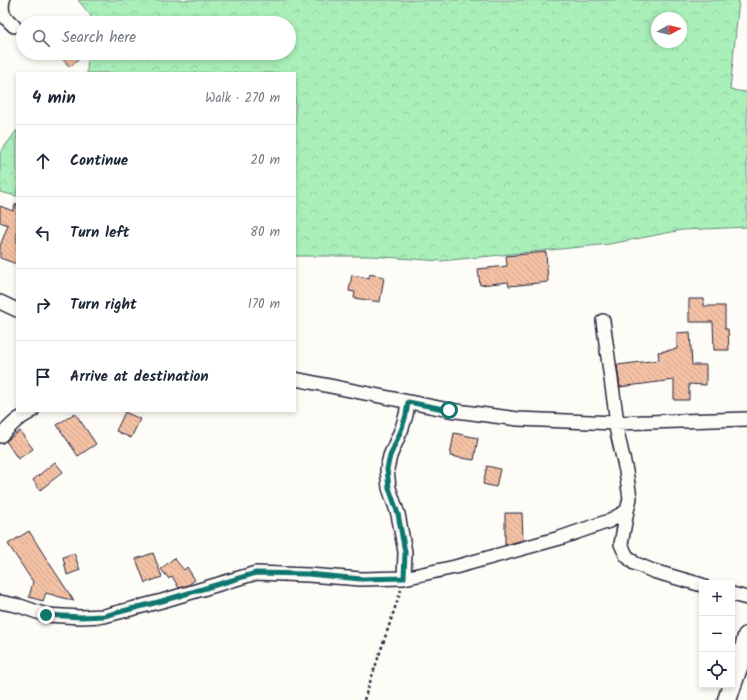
<!DOCTYPE html>
<html lang="en">
<head>
<meta charset="utf-8">
<style>
	:root { --surface:#fff; --page:#f2f2f3; --text:#1f2937; --muted:#747a83; --line:#e0e1e3 }
	body { margin:0; font-family:Kalam,sans-serif; background:var(--page); color:var(--text) }
	.controls { position:absolute; right:12px; bottom:12px; display:grid; overflow:hidden; border-radius:0px; box-shadow:0 2px 6px #0003 }
	.controls button { width:36px; height:36px; display:grid; place-items:center; padding:0; border:0; border-bottom:1px solid var(--line); background:var(--surface); color:var(--text); font:20px sans-serif }
	.compass { position:absolute; left:651px; top:12px; width:36px; height:36px; border-radius:50%; background:var(--surface); box-shadow:0 2px 6px #0003; rotate:82deg }
	.stop { position:absolute; width:12px; height:12px; margin:-9px; border:3px solid #0f766e; border-radius:50%; background:#fff }
	.stop.end { background:#0f766e; border-color:#fff; box-shadow:0 1px 4px #0008 }
	.list { margin:0; padding:0; list-style:none }
	h2 { display:flex; justify-content:space-between; align-items:center; height:52px; margin:0; padding:0 16px; font-size:17px }
	h2 small { font-size:13px; font-weight:400; color:var(--muted) }
	.list li { display:grid; grid-template-columns:26px 1fr auto; gap:12px; align-items:center; box-sizing:border-box; height:72px; padding:0 16px; border-top:1px solid var(--line) }
	.list b { display:block; font-size:15px; white-space:nowrap }
	.list em { font-size:13px; font-style:normal; color:var(--muted) }
	.icon { flex:none; width:22px; height:22px; fill:none; stroke:currentColor; stroke-width:2; stroke-linecap:round; stroke-linejoin:round }
	.map { position:relative; flex:none; width:747px; height:700px; overflow:hidden }
	.search { position:absolute; background:var(--surface); box-shadow:0 2px 6px #0003; left:16px; top:16px; width:280px; height:44px; display:flex; align-items:center; gap:10px; box-sizing:border-box; padding:0 14px; border-radius:22px; color:var(--muted); font-size:15px }
	.panel { position:absolute; background:var(--surface); box-shadow:0 2px 6px #0003; left:16px; top:72px; width:280px; height:340px; border-radius:0px }
	.map>svg:first-child { display:block }
	.forest { fill:url(#forest-crowns); stroke:#66887a; fill-rule:evenodd }
	.building { fill:url(#building-back-hatch); stroke:#22223b }
	.lines { fill:none; stroke-linecap:round; stroke-linejoin:round }
	.street-casing { stroke:#22223b; stroke-width:16 }
	.secondary-casing { stroke:#22223b; stroke-width:21 }
	.path { stroke:#22223b; stroke-width:2.5; stroke-dasharray:3 3; stroke-linecap:butt }
	.street { stroke:#fdfcf7; stroke-width:13 }
	.secondary { stroke:#fdfcf7; stroke-width:18 }
	.route { stroke:#0f766e; stroke-width:5 }
</style>
</head>
<body>
<div class="map">
<svg width="747" height="700" viewBox="0 0 747 700">
	<defs>
		<pattern id="forest-crowns" width="20" height="18" patternUnits="userSpaceOnUse"><rect width="20" height="18" fill="#aaefba"/><path d="M2 6a3 3 0 1 1 6 0M12 15a3 3 0 1 1 6 0" fill="none" stroke="#92cda1"/></pattern>
		<pattern id="building-back-hatch" width="6" height="6" patternUnits="userSpaceOnUse"><rect width="6" height="6" fill="#f4c1a4"/><path d="M-1 5l2 2M0 0l6 6M5-1l2 2" fill="none" stroke="#d1a68e"/></pattern>
	</defs>
	<rect width="100%" height="100%" fill="#fdfcf7"/>
	<filter id="ink" filterUnits="userSpaceOnUse"><feTurbulence type="fractalNoise" baseFrequency=".025" numOctaves="2"/><feDisplacementMap in="SourceGraphic" scale="8" xChannelSelector="R" yChannelSelector="G"/><feConvolveMatrix kernelMatrix="1 2 1 2 8 2 1 2 1" color-interpolation-filters="sRGB"/></filter>
	<g filter="url(#ink)">
		<path class="forest" d="M78 0H739L730 90 747 92V227L682 230 610 244 441 261 370 256H295V73H87L88 53H289V23H90L91 16ZM657 18H681V42H657Z
			M17 130V196L0 192V153Z"/>
		<path class="building" d="M57 53H86L70 67Z
			M16 203 17 204V264L0 258V246L8 225 0 222V206L13 211Z
			M546 252 548 282 509 286 508 282 480 285 478 269 507 266 506 256Z
			M370 274 384 277 380 302 354 298 355 292 349 291 352 275 369 278Z
			M689 299H704V306H725V329H728L729 350H714L713 322H689Z
			M690 332 692 365H706V385L689 384V400H674V380L620 387 617 365 659 360 658 352 677 349V333Z
			M125 412 140 419 131 438 116 431Z
			M75 413 96 444 78 456 57 425Z
			M20 431 33 449 18 459 6 441Z
			M454 433 478 438 474 460 450 456Z
			M55 462 63 472 40 490 33 480Z
			M487 466 500 469 496 487 483 484Z
			M505 513H522L523 540 505 545Z
			M29 531 44 555 74 601 46 593 43 601 29 597 33 582 8 544Z
			M74 553 80 570 67 575 63 557Z
			M153 553 162 577 145 583 136 559Z
			M174 558 184 570 187 567 195 580 188 585 179 588 172 576 169 579 161 569Z"/>
		<g class="lines">
			<defs>
				<path id="street" d="M3 0C0 13 5 18 14 26
					M0 302 17 310
					M603 321 616 415 615 423 626 471 630 498 627 511 621 544 626 555 634 563 653 571 702 585
					M295 379 449 410 518 419 615 423 747 419
					M0 436 17 420 32 411
					M404 578 405 552 398 514 389 488 387 469 390 456 402 428 406 415 408 402
					M732 594 747 598
					M0 602 20 606 46 615 81 617 104 616 162 601 256 573 308 575 361 579 404 578 455 567 560 538 609 521 627 511"/>
				<path id="secondary" d="M727 700 742 656 747 636"/>
			</defs>
			<use href="#street" class="street-casing"/>
			<use href="#secondary" class="secondary-casing"/>
			<path class="path" d="M364 700 401 590"/>
			<use href="#street" class="street"/>
			<use href="#secondary" class="secondary"/>
		</g>
	</g>
	<g class="lines" filter="url(#ink)">
		<path class="route" d="M46 615 81 617 104 616 162 601 256 573 308 574 361 579 404 578 405 552 398 514 389 488 387 469 390 456 402 428 406 415 408 402 449 410"/>
	</g>
</svg>
<div class="controls">
<button>+</button>
<button>−</button>
<button><svg class="icon" aria-label="locate" viewBox="0 0 24 24"><circle cx="12" cy="12" r="6"/><path d="M12 2v4M12 18v4M2 12h4M18 12h4"/></svg></button>
</div>
<svg class="compass" viewBox="-18 -18 36 36"><path d="M0-13l5 13h-10z" fill="#e53935"/><path d="M0 13l5-13h-10z" fill="#747a83"/></svg>
<div class="stop" style="left:449px;top:410px"></div>
<div class="stop end" style="left:46px;top:615px"></div>
<div class="search"><svg class="icon" aria-label="search" viewBox="0 0 24 24"><circle cx="10" cy="10" r="6"/><path d="M15 15l6 6"/></svg>Search here</div>
<section class="panel">
<h2>4 min<small>Walk · 270 m</small></h2>
<ul class="list">
<li><svg class="icon" aria-label="ahead" viewBox="0 0 24 24"><path d="M12 20V5M6 11l6-6 6 6"/></svg><div><b>Continue</b></div><em>20 m</em></li>
<li><svg class="icon" aria-label="left" viewBox="0 0 24 24"><path d="M17 20v-9H6M10 6l-5 5 5 5"/></svg><div><b>Turn left</b></div><em>80 m</em></li>
<li><svg class="icon" aria-label="right" viewBox="0 0 24 24"><path d="M7 20v-9h11M14 6l5 5-5 5"/></svg><div><b>Turn right</b></div><em>170 m</em></li>
<li><svg class="icon" aria-label="arrive" viewBox="0 0 24 24"><path d="M6 21V4h12l-3 4 3 4H6"/></svg><div><b>Arrive at destination</b></div></li>
</ul>
</section>
</div>
</body>
</html>
